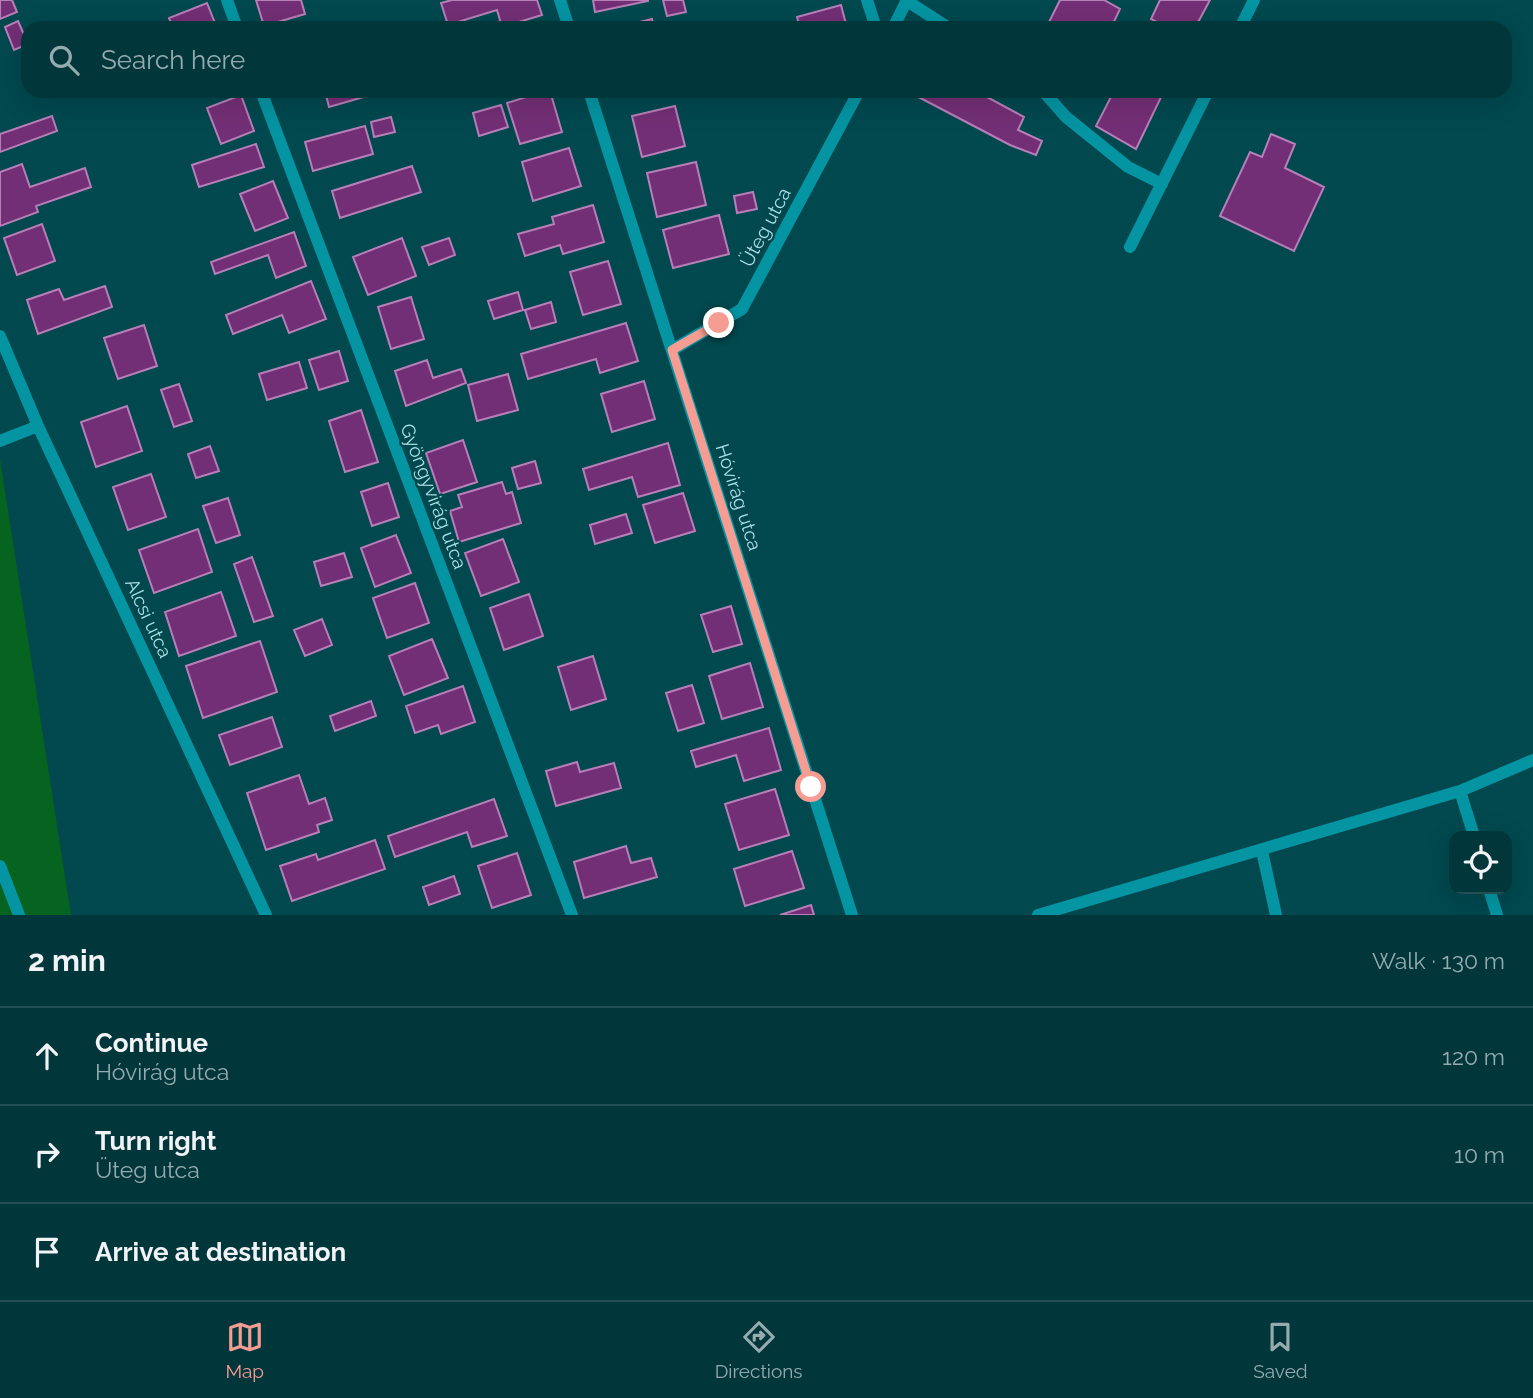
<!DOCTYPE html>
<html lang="en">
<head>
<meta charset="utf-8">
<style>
	:root { --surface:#01363b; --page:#0b3e42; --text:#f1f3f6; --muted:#96abaf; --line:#235055; --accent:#f59c93 }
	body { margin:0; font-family:Raleway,sans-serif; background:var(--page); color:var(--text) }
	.controls { position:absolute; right:21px; bottom:21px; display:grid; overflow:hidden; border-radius:14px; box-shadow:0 7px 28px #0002 }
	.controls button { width:63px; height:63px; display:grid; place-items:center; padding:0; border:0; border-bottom:2px solid var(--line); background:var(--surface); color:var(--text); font:35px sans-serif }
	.stop { position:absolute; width:21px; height:21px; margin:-16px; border:5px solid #f59c93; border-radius:50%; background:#fff }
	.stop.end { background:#f59c93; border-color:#fff; box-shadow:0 2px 7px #0008 }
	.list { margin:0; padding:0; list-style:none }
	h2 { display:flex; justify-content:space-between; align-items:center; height:91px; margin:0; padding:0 28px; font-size:30px }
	h2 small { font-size:23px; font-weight:400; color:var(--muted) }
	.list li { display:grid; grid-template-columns:46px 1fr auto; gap:21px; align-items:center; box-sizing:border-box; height:98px; padding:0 28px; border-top:2px solid var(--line) }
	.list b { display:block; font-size:26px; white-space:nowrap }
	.list p { margin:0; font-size:23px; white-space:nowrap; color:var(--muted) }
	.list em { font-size:23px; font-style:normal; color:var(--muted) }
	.icon { flex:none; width:38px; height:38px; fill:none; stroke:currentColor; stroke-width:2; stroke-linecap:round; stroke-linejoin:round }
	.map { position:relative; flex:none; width:1533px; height:915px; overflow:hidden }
	.search { position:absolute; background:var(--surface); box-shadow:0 7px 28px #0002; left:21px; right:21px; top:21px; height:77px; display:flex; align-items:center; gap:18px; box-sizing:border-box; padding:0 24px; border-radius:21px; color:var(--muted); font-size:26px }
	.sheet { height:385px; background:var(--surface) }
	nav { display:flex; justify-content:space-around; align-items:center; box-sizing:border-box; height:98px; border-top:2px solid var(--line); background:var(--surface); font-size:19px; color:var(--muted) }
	nav a { display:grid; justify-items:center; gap:4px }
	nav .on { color:var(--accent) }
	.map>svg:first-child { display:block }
	.green { fill:#066320 }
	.building { fill:#732f75; stroke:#b77fb8; stroke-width:2 }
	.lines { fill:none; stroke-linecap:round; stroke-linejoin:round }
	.minor { stroke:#0594a2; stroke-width:12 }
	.route { stroke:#f59c93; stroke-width:9 }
	.labels { text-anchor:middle; stroke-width:5; stroke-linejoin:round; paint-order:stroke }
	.street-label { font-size:19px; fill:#addee5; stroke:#01484f }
</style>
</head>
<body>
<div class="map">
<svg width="1533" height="915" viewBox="0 0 1533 915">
	<rect width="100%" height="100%" fill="#01484f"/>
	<path class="green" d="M0 459 71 915H0Z"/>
	<path class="building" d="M0 0H12L17 12 0 19Z
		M256 0H301L305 14 264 26Z
		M452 0H537L542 15 502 27 497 10 448 25 441 3Z
		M593 0H648V1L595 12Z
		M663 0H683L686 12 667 16Z
		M1060 0H1104L1120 9 1111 28H1046Z
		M1160 0H1210L1195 28H1168L1151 19Z
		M207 3 217 28H173L169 18Z
		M841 5 847 28H800L797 17Z
		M652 19 654 28H615Z
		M18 21 28 44 14 50 5 27Z
		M325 91H380L381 92 329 107Z
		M545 91H550L562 132 520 144 507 103Z
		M907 91H976L1024 117 1018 130 1042 141 1036 155 1010 145Z
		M1114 91H1164L1136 149 1096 126Z
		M241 95 254 131 221 144 207 108Z
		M501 105 508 127 479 136 473 113Z
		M675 106 685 146 642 157 632 116Z
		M52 116 57 131 0 152V134Z
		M391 117 395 132 374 137 371 122Z
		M365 126 373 154 313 171 305 142Z
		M1271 134 1295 144 1285 168 1324 187 1294 251 1220 216 1250 152 1262 157Z
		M256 144 264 167 199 187 192 165Z
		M569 148 581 186 533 201 522 162Z
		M696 162 706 205 657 217 647 173Z
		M22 164 30 187 85 168 91 187 36 206 38 212 0 226V172Z
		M412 166 421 192 340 218 332 191Z
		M273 181 288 218 255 231 240 194Z
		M753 192 757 209 737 213 734 196Z
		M593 205 604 242 563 254 560 245 525 256 518 234 554 224 552 217Z
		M719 215 729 254 673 268 663 230Z
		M42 224 55 261 17 275 4 238Z
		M294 232 306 266 276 278 268 255 215 274 211 262Z
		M402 238 416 276 368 295 353 257Z
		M449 238 455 255 429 265 422 247Z
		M608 261 621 304 583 315 570 272Z
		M311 281 326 319 289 333 282 315 233 334 226 315Z
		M105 286 112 307 38 334 27 300 59 289 64 300Z
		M518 292 523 310 494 319 488 301Z
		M411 297 424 339 391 349 378 307Z
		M551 302 556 322 531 329 525 310Z
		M626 323 638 361 600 373 596 359 528 379 521 354Z
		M144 325 157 366 118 379 104 338Z
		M339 351 348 381 319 390 309 360Z
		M427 360 433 378 461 369 466 383 406 406 395 371Z
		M299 362 307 388 267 400 259 374Z
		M508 374 518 410 477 421 468 385Z
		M644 381 655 419 612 432 601 394Z
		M179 384 192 421 174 427 161 390Z
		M127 406 142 451 96 467 81 422Z
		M361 410 378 462 345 472 329 421Z
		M463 440 477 482 440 494 426 453Z
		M668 443 680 485 638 497 632 477 589 490 583 469Z
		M210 446 219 471 196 478 188 454Z
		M535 461 541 483 518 489 512 468Z
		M151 474 166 517 128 530 113 487Z
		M502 482 506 494 512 492 521 523 459 542 450 511 462 507 458 495Z
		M388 483 399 517 372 526 361 492Z
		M683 493 695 531 655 543 643 505Z
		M228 498 240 535 216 543 203 506Z
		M626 514 632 533 595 544 590 525Z
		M198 529 212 572 154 593 139 550Z
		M396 535 411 573 375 587 361 548Z
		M503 539 519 582 481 596 465 553Z
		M344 553 352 577 321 586 314 562Z
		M252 557 273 616 254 622 234 564Z
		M415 583 429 623 387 638 373 598Z
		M221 592 236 636 179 656 165 612Z
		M529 594 543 636 504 650 490 608Z
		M731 606 742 644 713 652 701 615Z
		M322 619 332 645 305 656 294 630Z
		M432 639 448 678 404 695 389 656Z
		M260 641 277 692 203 718 186 666Z
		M593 656 606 699 571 710 558 667Z
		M750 663 763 707 722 719 709 676Z
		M692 685 704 723 678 731 666 693Z
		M463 686 475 722 441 734 438 725 415 733 406 706Z
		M371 701 376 716 335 731 330 716Z
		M272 717 282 747 230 765 219 735Z
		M769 728 781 770 744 781 736 755 696 767 691 751Z
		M577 762 580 772 614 763 621 788 556 806 546 771Z
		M299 775 309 804 325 798 332 820 317 825 319 832 266 850 247 793Z
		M775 789 789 835 739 850 725 804Z
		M494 799 507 836 472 847 467 832 395 857 388 836Z
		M375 840 385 869 292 901 280 866 316 854 318 860Z
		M626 846 631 863 651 858 657 877 584 898 574 862Z
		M792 851 804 888 745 906 734 869Z
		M517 853 531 895 492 908 478 866Z
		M454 876 460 894 429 905 423 887Z
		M811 905 814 915H780Z"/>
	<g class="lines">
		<path class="minor" d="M227 0 237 28
			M560 0 569 28
			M867 0 876 28
			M907 1 949 28
			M893 28 907 0
			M1240 28 1254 0
			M261 91 572 915
			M589 91 852 915
			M1043 91 1066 117 1128 167 1162 184
			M1130 247 1208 91
			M0 336 38 426 266 915
			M672 350 742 309 859 91
			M0 441 38 426
			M1474 836 1460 791 1533 760
			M1262 851 1276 915
			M0 866 19 915
			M1489 889 1497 915
			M1038 915 1460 791"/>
	</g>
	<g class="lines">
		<path class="route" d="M719 323 672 350 811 787"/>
	</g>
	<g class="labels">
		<g class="street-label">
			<text transform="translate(765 227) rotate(-62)" y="7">Üteg utca</text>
			<text transform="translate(434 496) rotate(69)" y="7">Gyöngyvirág utca</text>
			<text transform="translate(739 497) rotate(72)" y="7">Hóvirág utca</text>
			<text transform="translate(149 618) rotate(65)" y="7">Alcsi utca</text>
		</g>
	</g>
</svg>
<div class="controls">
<button><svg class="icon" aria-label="locate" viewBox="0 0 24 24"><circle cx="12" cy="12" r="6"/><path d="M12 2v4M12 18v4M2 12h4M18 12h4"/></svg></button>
</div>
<div class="stop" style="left:811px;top:787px"></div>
<div class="stop end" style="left:719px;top:323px"></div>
<div class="search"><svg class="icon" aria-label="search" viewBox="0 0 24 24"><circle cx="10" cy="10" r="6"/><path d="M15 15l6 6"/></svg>Search here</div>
</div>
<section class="sheet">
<h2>2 min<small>Walk · 130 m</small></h2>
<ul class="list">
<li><svg class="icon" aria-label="ahead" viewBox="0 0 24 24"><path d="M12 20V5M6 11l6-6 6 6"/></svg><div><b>Continue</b><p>Hóvirág utca</p></div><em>120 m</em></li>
<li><svg class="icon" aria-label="right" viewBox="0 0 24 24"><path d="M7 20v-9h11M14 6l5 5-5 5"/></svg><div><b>Turn right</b><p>Üteg utca</p></div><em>10 m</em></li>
<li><svg class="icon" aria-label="arrive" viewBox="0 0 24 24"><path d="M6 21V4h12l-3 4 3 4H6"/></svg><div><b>Arrive at destination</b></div></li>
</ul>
</section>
<nav>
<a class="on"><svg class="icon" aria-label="map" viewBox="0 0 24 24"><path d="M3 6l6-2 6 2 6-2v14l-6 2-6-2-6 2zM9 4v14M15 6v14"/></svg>Map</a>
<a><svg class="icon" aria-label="directions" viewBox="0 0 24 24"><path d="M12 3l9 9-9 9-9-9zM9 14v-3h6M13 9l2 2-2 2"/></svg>Directions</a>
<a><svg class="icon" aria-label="saved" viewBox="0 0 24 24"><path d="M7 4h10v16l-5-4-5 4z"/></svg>Saved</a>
</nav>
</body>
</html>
